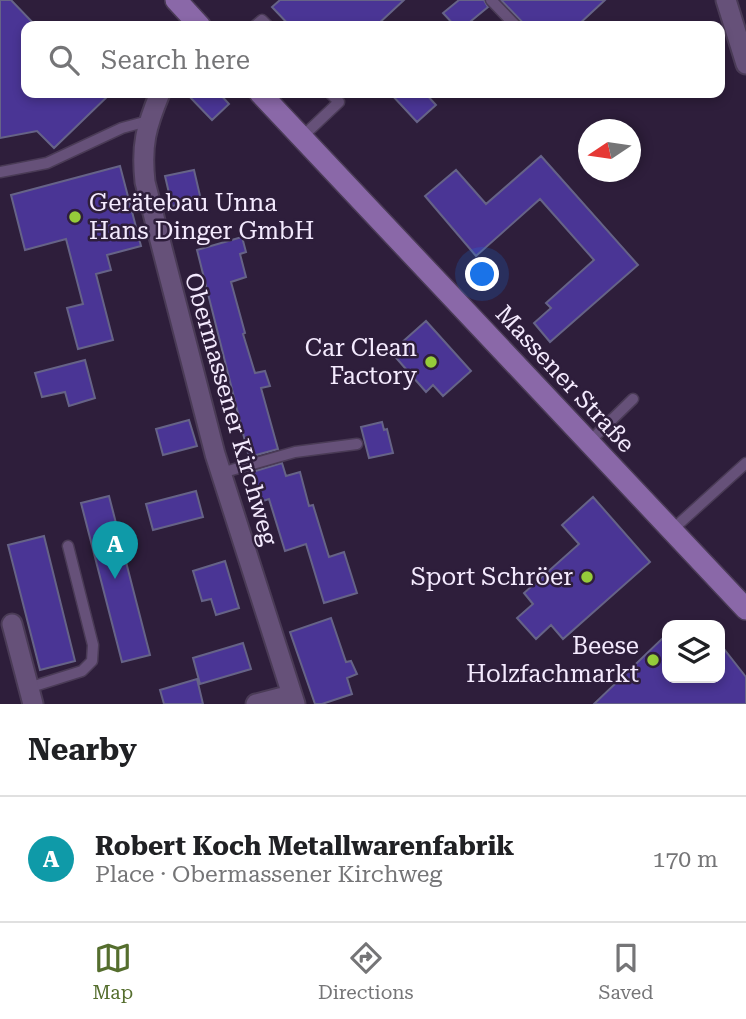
<!DOCTYPE html>
<html lang="en">
<head>
<meta charset="utf-8">
<style>
	:root { --surface:#fff; --page:#f6f6f6; --text:#202124; --muted:#757577; --line:#e0e0e0; --accent:#556e2e }
	body { margin:0; font-family:"Roboto Serif",serif; background:var(--page); color:var(--text) }
	.controls { position:absolute; right:21px; bottom:21px; display:grid; overflow:hidden; border-radius:14px; box-shadow:0 4px 10px #0003 }
	.controls button { width:63px; height:63px; display:grid; place-items:center; padding:0; border:0; border-bottom:2px solid var(--line); background:var(--surface); color:var(--text); font:35px sans-serif }
	.compass { position:absolute; left:578px; top:119px; width:63px; height:63px; border-radius:50%; background:var(--surface); box-shadow:0 4px 10px #0003; rotate:257deg }
	.you { position:absolute; left:483px; top:275px; width:24px; height:24px; margin:-18px; border:5px solid #fff; border-radius:50%; background:#1a73e8; box-shadow:0 0 0 10px #1a73e833 }
	.badge { display:grid; place-items:center; width:46px; height:46px; border-radius:50%; background:var(--accent); color:#fff; font-size:23px; font-weight:700 }
	.pin { position:absolute; translate:-50% -58px; filter:drop-shadow(0 2px 4px #0008) }
	.pin::after { content:''; position:absolute; top:37px; width:24px; height:21px; background:inherit; clip-path:polygon(0 0,100% 0,50% 100%) }
	.list { margin:0; padding:0; list-style:none }
	h2 { display:flex; justify-content:space-between; align-items:center; height:91px; margin:0; padding:0 28px; font-size:30px }
	h2 small { font-size:23px; font-weight:400; color:var(--muted) }
	.list li { display:grid; grid-template-columns:46px 1fr auto; gap:21px; align-items:center; box-sizing:border-box; height:126px; padding:0 28px; border-top:2px solid var(--line) }
	.list b { display:block; font-size:26px; white-space:nowrap }
	.list p { margin:0; font-size:23px; white-space:nowrap; color:var(--muted) }
	.list em { font-size:23px; font-style:normal; color:var(--muted) }
	.icon { flex:none; width:38px; height:38px; fill:none; stroke:currentColor; stroke-width:2; stroke-linecap:round; stroke-linejoin:round }
	.map { position:relative; flex:none; width:746px; height:704px; overflow:hidden }
	.search { position:absolute; background:var(--surface); box-shadow:0 4px 10px #0003; left:21px; right:21px; top:21px; height:77px; display:flex; align-items:center; gap:18px; box-sizing:border-box; padding:0 24px; border-radius:14px; color:var(--muted); font-size:26px }
	.sheet { height:217px; background:var(--surface) }
	nav { display:flex; justify-content:space-around; align-items:center; box-sizing:border-box; height:98px; border-top:2px solid var(--line); background:var(--surface); font-size:19px; color:var(--muted) }
	nav a { display:grid; justify-items:center; gap:4px }
	nav .on { color:var(--accent) }
	.map>svg:first-child { display:block }
	.building { fill:#4a3595; stroke:#666387; stroke-width:2 }
	.lines { fill:none; stroke-linecap:round; stroke-linejoin:round }
	.lane-casing { stroke:#4a3b56; stroke-width:13 }
	.street-casing { stroke:#4a3b56; stroke-width:23 }
	.secondary-casing { stroke:#4a3b56; stroke-width:24 }
	.lane { stroke:#665179; stroke-width:10 }
	.street { stroke:#665179; stroke-width:19 }
	.secondary { stroke:#8a68a8; stroke-width:21 }
	.poi-dot { fill:#96cc3a; stroke:#2e1e3b; stroke-width:2.5 }
	.labels { text-anchor:middle; stroke-width:5; stroke-linejoin:round; paint-order:stroke }
	.poi-label { font-size:24px; fill:#f4eafe; stroke:#2e1e3b; text-anchor:end }
	.street-label { font-size:24px; fill:#f4eafe; stroke:#2e1e3b }
</style>
</head>
<body>
<div class="map">
<svg width="746" height="704" viewBox="0 0 746 704">
	<rect width="100%" height="100%" fill="#2e1e3b"/>
	<path class="building" d="M0 0H11L36 26H26V93H111L54 148 37 131 0 138Z
		M280 0H404L376 26H290L272 7Z
		M459 0H484L488 7 465 26H455L443 13Z
		M501 0H605L577 26H526Z
		M186 93H219L229 104 212 120Z
		M390 93H425L436 105 417 122Z
		M541 156 638 265 550 342 534 323 551 308 546 303 594 260 540 199 476 256 425 196 456 170 486 204Z
		M120 166 141 246 107 255 111 270 96 274 113 340 78 349 67 308 83 304 66 239 25 250 11 195Z
		M194 170 201 200 172 206 165 176Z
		M242 237 246 252 240 254 246 277 231 282 245 333 243 334 255 373 265 371 270 386 261 388 278 449 249 457 197 250Z
		M426 321 471 371 443 396 433 385 426 392 391 352Z
		M85 360 95 398 69 406 65 392 42 397 35 373Z
		M189 420 197 446 163 455 156 429Z
		M382 422 384 430 387 429 393 453 369 458 361 427Z
		M282 463 286 476 300 472 309 506 313 505 329 557 344 552 357 593 324 603 306 544 285 551 269 499 260 502 252 472Z
		M196 491 203 517 153 530 146 504Z
		M109 496 150 655 122 662 81 503Z
		M593 497 650 562 563 639 551 625 536 639 517 618 533 604 524 593 579 544 562 525Z
		M44 536 75 661 40 670 8 545Z
		M225 561 239 608 216 615 211 599 202 601 193 571Z
		M331 618 346 662 351 661 357 674 347 678 352 694 322 704H315L290 632Z
		M667 634V678H720V644L746 677V704H594Z
		M243 643 251 669 200 684 193 658Z
		M197 679 203 704H164L160 690Z"/>
	<g class="lines">
		<defs>
			<path id="lane" d="M491 0 516 26
				M255 26 262 20 268 26
				M302 137 339 102 330 93
				M0 172 47 163 122 128 148 121
				M589 442 633 399
				M221 473 295 452 357 444
				M672 530 746 463
				M28 688 82 671 92 661 93 645 68 546"/>
			<path id="street" d="M726 0 746 64
				M160 93C146 127 141 145 145 182L215 454 295 704
				M12 624 33 704
				M256 704 291 695"/>
			<path id="secondary" d="M176 0 200 26
				M260 93 746 609"/>
		</defs>
		<use href="#lane" class="lane-casing"/>
		<use href="#street" class="street-casing"/>
		<use href="#secondary" class="secondary-casing"/>
		<use href="#lane" class="lane"/>
		<use href="#street" class="street"/>
		<use href="#secondary" class="secondary"/>
	</g>
	<g class="poi-dot">
		<circle cx="75" cy="217" r="7"/>
		<circle cx="431" cy="362" r="7"/>
		<circle cx="587" cy="577" r="7"/>
		<circle cx="653" cy="660" r="7"/>
	</g>
	<g class="labels">
		<g class="poi-label">
			<text x="89" y="211" text-anchor="start">Gerätebau Unna<tspan x="89" dy="28">Hans Dinger GmbH</tspan></text>
			<text x="417" y="356">Car Clean<tspan x="417" dy="28">Factory</tspan></text>
			<text x="573" y="585">Sport Schröer</text>
			<text x="639" y="654">Beese<tspan x="639" dy="28">Holzfachmarkt</tspan></text>
		</g>
		<g class="street-label">
			<text transform="translate(565 379) rotate(47)" y="8">Massener Straße</text>
			<text transform="translate(231 409) rotate(74)" y="8">Obermassener Kirchweg</text>
		</g>
	</g>
</svg>
<div class="controls">
<button><svg class="icon" aria-label="layers" viewBox="0 0 24 24"><path d="M12 4l9 5-9 5-9-5zM3 14l9 5 9-5"/></svg></button>
</div>
<svg class="compass" viewBox="-18 -18 36 36"><path d="M0-13l5 13h-10z" fill="#e53935"/><path d="M0 13l5-13h-10z" fill="#757577"/></svg>
<div class="you"></div>
<div class="pin badge" style="left:115px;top:579px;background:#0f9aa8">A</div>
<div class="search"><svg class="icon" aria-label="search" viewBox="0 0 24 24"><circle cx="10" cy="10" r="6"/><path d="M15 15l6 6"/></svg>Search here</div>
</div>
<section class="sheet">
<h2>Nearby<small></small></h2>
<ul class="list">
<li><span class="badge" style="background:#0f9aa8">A</span><div><b>Robert Koch Metallwarenfabrik</b><p>Place · Obermassener Kirchweg</p></div><em>170 m</em></li>
</ul>
</section>
<nav>
<a class="on"><svg class="icon" aria-label="map" viewBox="0 0 24 24"><path d="M3 6l6-2 6 2 6-2v14l-6 2-6-2-6 2zM9 4v14M15 6v14"/></svg>Map</a>
<a><svg class="icon" aria-label="directions" viewBox="0 0 24 24"><path d="M12 3l9 9-9 9-9-9zM9 14v-3h6M13 9l2 2-2 2"/></svg>Directions</a>
<a><svg class="icon" aria-label="saved" viewBox="0 0 24 24"><path d="M7 4h10v16l-5-4-5 4z"/></svg>Saved</a>
</nav>
</body>
</html>
